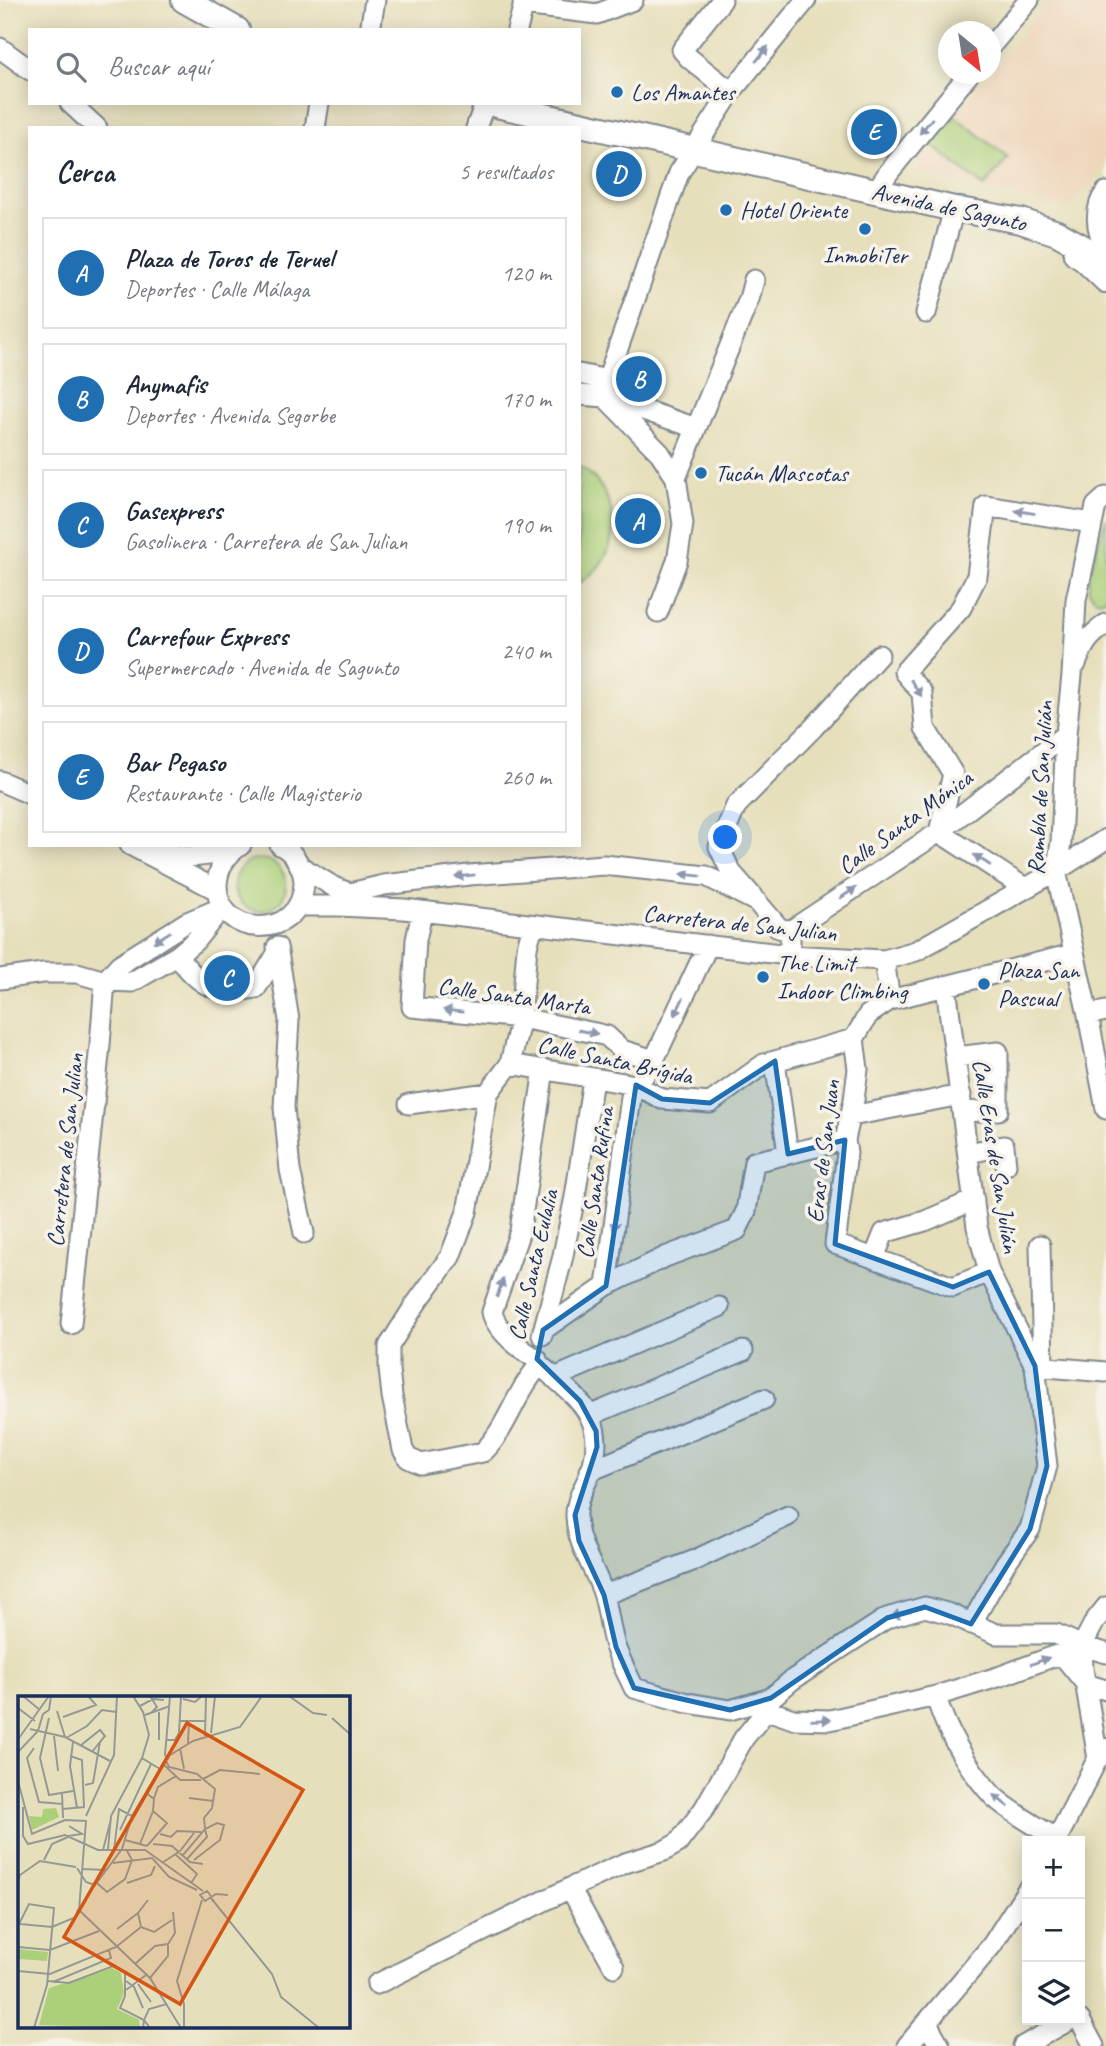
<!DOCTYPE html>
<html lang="es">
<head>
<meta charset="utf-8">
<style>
	:root { --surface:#fff; --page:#f2f2f3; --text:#1f2937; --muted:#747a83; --line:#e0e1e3; --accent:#1f6fb2 }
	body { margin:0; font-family:Caveat,sans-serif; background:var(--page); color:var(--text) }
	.controls { position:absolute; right:21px; bottom:21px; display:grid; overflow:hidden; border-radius:0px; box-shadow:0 4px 18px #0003 }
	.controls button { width:63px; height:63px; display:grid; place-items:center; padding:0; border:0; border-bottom:2px solid var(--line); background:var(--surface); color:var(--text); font:35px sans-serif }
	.compass { position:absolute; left:938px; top:21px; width:63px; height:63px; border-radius:50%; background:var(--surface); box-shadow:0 4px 18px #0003; rotate:150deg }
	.you { position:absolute; left:726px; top:838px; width:24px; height:24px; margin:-18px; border:5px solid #fff; border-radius:50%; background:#1a73e8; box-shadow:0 0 0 10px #1a73e833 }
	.badge { display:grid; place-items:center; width:46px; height:46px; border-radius:50%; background:var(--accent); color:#fff; font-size:23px; font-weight:700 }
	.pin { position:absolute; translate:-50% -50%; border:4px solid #fff; box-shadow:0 2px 7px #0006 }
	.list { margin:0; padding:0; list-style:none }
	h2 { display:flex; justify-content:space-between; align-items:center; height:91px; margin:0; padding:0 28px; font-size:30px }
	h2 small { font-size:23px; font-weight:400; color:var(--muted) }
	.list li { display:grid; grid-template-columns:46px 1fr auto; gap:21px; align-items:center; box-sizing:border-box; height:112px; margin:0 14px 14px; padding:0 14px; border:2px solid var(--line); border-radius:0px }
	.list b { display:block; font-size:26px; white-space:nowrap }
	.list p { margin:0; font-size:23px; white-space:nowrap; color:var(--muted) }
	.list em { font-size:23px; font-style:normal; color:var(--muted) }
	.icon { flex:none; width:38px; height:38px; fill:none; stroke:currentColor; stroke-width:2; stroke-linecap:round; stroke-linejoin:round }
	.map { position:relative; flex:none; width:1106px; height:2046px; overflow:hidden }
	.search { position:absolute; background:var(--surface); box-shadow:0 4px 18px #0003; left:28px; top:28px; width:553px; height:77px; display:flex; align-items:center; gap:18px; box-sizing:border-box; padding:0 24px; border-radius:0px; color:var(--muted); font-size:26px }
	.panel { position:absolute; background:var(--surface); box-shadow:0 4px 18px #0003; left:28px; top:126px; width:553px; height:721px; border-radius:0px }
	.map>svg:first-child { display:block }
	.built { fill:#efd6bb }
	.green { fill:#acd079; stroke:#64806c; stroke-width:2 }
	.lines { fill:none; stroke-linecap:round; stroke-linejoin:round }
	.minor-casing { stroke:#80878c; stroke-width:23 }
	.major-casing { stroke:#80878c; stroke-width:28 }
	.minor { stroke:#fff; stroke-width:19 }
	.major { stroke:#fff; stroke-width:24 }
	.oneway { fill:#8d97ae }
	.marked { fill:#1f6fb2; fill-opacity:0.2; stroke:#1f6fb2; stroke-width:5; stroke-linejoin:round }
	.poi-dot { fill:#1f6fb2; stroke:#f7f3e8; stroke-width:2.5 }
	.labels { text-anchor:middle; stroke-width:7; stroke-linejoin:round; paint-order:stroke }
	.poi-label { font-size:24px; fill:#1b2f5e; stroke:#f7f3e8; text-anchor:start }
	.street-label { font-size:24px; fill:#1b2f5e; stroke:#f7f3e8 }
	.inset-road { fill:none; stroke:#959996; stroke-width:2 }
	.view { fill:#d45514; fill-opacity:0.15; stroke:#d45514; stroke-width:3.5 }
	.inset-edge { fill:none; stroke:#1b2f5e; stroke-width:3.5 }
</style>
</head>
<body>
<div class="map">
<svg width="1106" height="2046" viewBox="0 0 1106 2046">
	<rect width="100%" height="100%" fill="#f7f3e8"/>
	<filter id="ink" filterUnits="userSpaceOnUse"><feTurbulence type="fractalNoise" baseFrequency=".0143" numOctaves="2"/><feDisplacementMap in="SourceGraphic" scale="14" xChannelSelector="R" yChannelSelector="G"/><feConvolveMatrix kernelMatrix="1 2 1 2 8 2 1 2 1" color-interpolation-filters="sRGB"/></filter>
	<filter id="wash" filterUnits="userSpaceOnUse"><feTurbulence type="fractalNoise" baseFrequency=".00686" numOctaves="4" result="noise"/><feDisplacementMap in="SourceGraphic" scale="28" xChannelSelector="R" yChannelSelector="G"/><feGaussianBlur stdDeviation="1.57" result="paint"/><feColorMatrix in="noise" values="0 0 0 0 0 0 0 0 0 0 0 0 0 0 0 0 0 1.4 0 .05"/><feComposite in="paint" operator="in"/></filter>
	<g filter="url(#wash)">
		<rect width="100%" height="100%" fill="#e6dfbb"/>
		<path class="built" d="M1050 0H1106V163L1073 205 1068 207 920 173 917 162Z"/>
		<path class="green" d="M955 116 1008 158 984 187 932 145Z
			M579 466C623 492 625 558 579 583Z
			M1106 518V599L1096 600 1089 591V575Z
			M234 885a26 26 0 1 1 52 0a26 26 0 1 1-52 0Z"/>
	</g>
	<g filter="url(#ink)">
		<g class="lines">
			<defs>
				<path id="minor" d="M722 0 682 50 689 58 731 92
					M523 5 597 14 633 0
					M370 30 375 0
					M517 30 525 0
					M990 47 1029 0
					M0 48 30 70
					M70 103 97 128
					M315 128 319 103
					M476 128 485 103
					M875 192 889 172 969 74
					M1106 192C1094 208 1095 230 1106 246
					M926 313 954 209
					M579 374 607 380
					M579 395 605 397 660 453 676 478 683 524 677 561 658 612
					M597 395 607 380 679 173 731 92 806 0
					M611 399 696 428
					M676 478 749 299 754 280
					M1106 497 1096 506 1076 600 1072 675 1066 734 1061 843 1056 871 1088 1015 1106 1109
					M1076 664C1084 643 1089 636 1106 624
					M0 781 30 794
					M130 845 217 890
					M241 845C226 855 218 867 217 885 217 939 301 942 304 884 304 868 294 852 280 845
					M155 849C187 860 200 857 232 851
					M300 866 334 887 362 898
					M1025 888 939 832 953 774 925 728 922 693 904 672 961 608 977 576 986 506 1092 523
					M350 893 384 885 469 875 604 865 706 876 757 902 779 928 790 931
					M752 896 731 872 719 847 736 806 813 728 879 655
					M298 906H338L404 909 789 955 884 960 916 951 1056 871 1106 839
					M422 912 416 940 412 1007 521 1018 595 1033 607 1036 622 1050 654 1060
					M790 943V931L939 832 1066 734
					M278 952 289 1020 284 1107 290 1170 304 1233
					M177 956C203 988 213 994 256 988L278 952 277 947
					M884 960 890 1000
					M0 979 43 973H77L105 981 132 982 177 956 195 941 220 910
					M946 986 977 1227 989 1272 1035 1366 1106 1372
					M1088 1015 1106 1011
					M956 1057 998 1052V1110L963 1112
					M775 1061 788 1154
					M510 1064 521 1018 527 947 533 925
					M488 1093 467 1212 450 1257 415 1305 389 1346V1369L392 1396 403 1450 408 1458 421 1464 483 1452C508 1428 516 1390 540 1365
					M409 1104 488 1093 510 1064 636 1085 662 1099 710 1103 764 1064 854 1039
					M851 1116 961 1095
					M968 1153 1004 1146 1006 1165
					M1040 1245 1043 1366
					M874 1258 884 1233 925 1221 974 1200
					M989 1272 953 1287 835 1244 847 1153 845 1140 854 1100 858 1069 854 1039 868 1015 890 1000 1073 954
					M606 1286 631 1097C637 1084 646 1073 654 1060L708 945
					M71 1324 100 1045 105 981 119 965 187 922 223 907
					M543 1330 606 1286 665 1257 737 1230 746 1211 754 1162 845 1140
					M542 1335 562 1260 575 1197 593 1079
					M537 1359C522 1351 495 1329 492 1312L520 1231 544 1069
					M540 1365C576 1398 609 1416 591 1471 586 1485 575 1500 576 1516 577 1546 596 1569 604 1596 609 1613 610 1632 616 1649 621 1662 628 1675 634 1688L688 1703 730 1710 771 1698
					M554 1378 719 1307
					M589 1416 743 1351
					M590 1471 764 1399
					M604 1595 695 1560 788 1516
					M971 1624 1005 1564 1030 1529 1047 1466 1035 1366
					M1106 1653 1082 1646 1056 1634H996L950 1614 925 1607 887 1618 792 1680 771 1698 767 1710 793 1719 830 1720 936 1696 1001 1676 1057 1655 1064 1657 1086 1684 1106 1690
					M936 1696C945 1730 969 1770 993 1796 1007 1809 1040 1829 1058 1839
					M1098 1759 1083 1669 1082 1646 1095 1621 1106 1607
					M1056 1841 1103 1748
					M570 1888 614 1967
					M377 1984 570 1888 625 1863 664 1851 678 1843 704 1809 744 1738 767 1710
					M1080 2020 1094 2046
					M927 2023 940 2046
					M907 2046 992 1945 1027 1890
					M1023 2046 1070 2020"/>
				<path id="major" d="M184 0 237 30
					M488 103 954 209 1021 221 1057 233 1106 260
					M1076 254 1084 259 1106 280"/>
			</defs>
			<use href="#minor" class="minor-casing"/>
			<use href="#major" class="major-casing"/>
			<use href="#minor" class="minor"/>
			<use href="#major" class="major"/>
		</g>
		<defs><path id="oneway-solid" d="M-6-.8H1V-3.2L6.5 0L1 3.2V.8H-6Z" transform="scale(1.75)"/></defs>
		<g class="oneway">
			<use href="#oneway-solid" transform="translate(762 54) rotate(-51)"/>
			<use href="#oneway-solid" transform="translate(926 126) rotate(129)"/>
			<use href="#oneway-solid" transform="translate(1025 512) rotate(-171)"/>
			<use href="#oneway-solid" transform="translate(916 688) rotate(56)"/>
			<use href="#oneway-solid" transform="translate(982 860) rotate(-147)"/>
			<use href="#oneway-solid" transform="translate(691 875) rotate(-174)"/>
			<use href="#oneway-solid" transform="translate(465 876) rotate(174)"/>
			<use href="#oneway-solid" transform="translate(848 893) rotate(-34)"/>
			<use href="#oneway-solid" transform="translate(162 937) rotate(148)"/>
			<use href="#oneway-solid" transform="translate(679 1007) rotate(115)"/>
			<use href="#oneway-solid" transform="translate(453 1011) rotate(-174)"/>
			<use href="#oneway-solid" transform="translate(588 1032) rotate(12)"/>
			<use href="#oneway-solid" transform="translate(615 1221) rotate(98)"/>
			<use href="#oneway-solid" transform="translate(500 1288) rotate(-71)"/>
			<use href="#oneway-solid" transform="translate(901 1614) rotate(164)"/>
			<use href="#oneway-solid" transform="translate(1040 1661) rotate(-21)"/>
			<use href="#oneway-solid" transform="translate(821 1720) rotate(-2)"/>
			<use href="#oneway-solid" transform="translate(1001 1801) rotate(-142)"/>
		</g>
	</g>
	<path class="marked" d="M775 1061 788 1154 845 1140 835 1244 953 1287 989 1272 1035 1366 1047 1466 1030 1529 971 1624 925 1607 887 1618 771 1698 730 1710 634 1688 616 1647 604 1595 579 1541 575 1515 597 1447 596 1431 580 1401 537 1359 543 1330 606 1286 636 1085 662 1099 710 1103Z"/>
	<g class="poi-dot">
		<circle cx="617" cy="92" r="7"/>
		<circle cx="726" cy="210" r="7"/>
		<circle cx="865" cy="229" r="7"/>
		<circle cx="701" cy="473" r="7"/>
		<circle cx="763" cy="977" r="7"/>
		<circle cx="984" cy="984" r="7"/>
	</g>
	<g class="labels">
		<g class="poi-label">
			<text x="631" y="100">Los Amantes</text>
			<text x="740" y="218">Hotel Oriente</text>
			<text x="865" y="263" text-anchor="middle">InmobiTer</text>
			<text x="715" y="481">Tucán Mascotas</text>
			<text x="777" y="971">The Limit<tspan x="777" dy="28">Indoor Climbing</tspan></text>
			<text x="998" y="978">Plaza San<tspan x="998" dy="28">Pascual</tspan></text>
		</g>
		<g class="street-label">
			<text transform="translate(949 207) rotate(12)" y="8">Avenida de Sagunto</text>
			<text transform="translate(1040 788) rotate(-87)" y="8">Rambla de San Julián</text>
			<text transform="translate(905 822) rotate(-36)" y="8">Calle Santa Mónica</text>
			<text transform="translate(740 923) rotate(6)" y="8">Carretera de San Julian</text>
			<text transform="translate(514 996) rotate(8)" y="8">Calle Santa Marta</text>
			<text transform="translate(615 1060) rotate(12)" y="8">Calle Santa Brígida</text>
			<text transform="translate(65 1150) rotate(-84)" y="8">Carretera de San Julian</text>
			<text transform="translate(823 1151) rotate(-83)" y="8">Eras de San Juan</text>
			<text transform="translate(996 1156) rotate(81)" y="8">Calle Eras de San Julián</text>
			<text transform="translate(595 1183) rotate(-82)" y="8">Calle Santa Rufina</text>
			<text transform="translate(533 1265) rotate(-77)" y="8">Calle Santa Eulalia</text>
		</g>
	</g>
	<g transform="translate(18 1696)">
		<rect width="332" height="332" fill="#e6dfbb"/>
		<path d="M38 112 41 121 14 134 11 120 24 121 25 113ZM0 253 30 256 29 265 0 263ZM94 272 103 277 106 297 99 313 121 324 122 332 21 329 31 292Z" fill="#acd079"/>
		<path class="inset-road" d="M5 0 22 14M115 0 125 16 131 39 124 62 142 73M132 0 139 11 133 17M271 0 295 17 309 19M165 3 177 6 184 0M122 10 135 3 146 4M0 12 17 25M39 15 47 41M25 18 31 14 33 0M127 19 152 10M45 21 78 9 70 0M31 22 22 62 31 99 55 95M314 22 333 39M162 25H187M12 33 47 41 92 65M193 37 197 0M36 40 40 75M187 40 188 1M1 42 31 0M48 42 69 30 84 14 98 16M141 44V16M148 44H157L161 37 163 0M55 46 52 70 59 112M170 47 171 25M62 50 82 34 87 40 82 46M16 52 9 62 21 106 45 108M162 52 166 73M0 56 20 35 25 18M147 63 151 71 179 78 197 93 194 112 186 122 187 133M151 63 147 59 152 0M144 67 162 84H183M185 83 202 74 242 78M0 85 14 138 47 124 69 125M67 89 75 87 82 46 74 56M44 97 45 122M136 102 140 91 158 80M171 102 195 105M5 111V140L10 148 47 139 80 154H127L185 195M45 113 66 111 64 64 52 60M68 120 96 59 99 0M68 125 61 214 132 282 163 332M102 134 133 68M142 138 153 141 159 135 183 136M50 140 64 138 51 130M107 144 129 150M122 148 135 115 136 103 128 97M135 148 154 150 172 166 185 168M129 150 149 127 135 115M90 153 93 120 124 62M85 154 93 123M96 154 101 113 114 120M157 158 179 178 173 187M165 159 187 133 199 127 206 129 202 144 176 164M135 163 151 181 179 194M169 163 189 141 187 133M26 164 34 148 50 141M95 167 135 162M144 167 162 155 176 137M59 172 68 186 77 189 104 153 114 120 149 61 175 45 222 31 244 0M65 173 88 174M0 186 2 179 22 165 58 171M79 187 89 196 107 183 114 164 108 153M109 187 133 179 137 170M193 200 189 195 182 199 187 205 198 198 210 199M193 202 254 278 263 301 301 332M2 228 34 231 58 221 60 213M0 230 11 208 36 212 29 289 16 332M123 231 136 236 154 224M123 231 120 217 130 204M99 233 120 217M150 248 157 237 155 216M0 251 32 254 81 235M117 268 137 250 150 248M0 275 32 278 98 251 123 231M107 276V300L102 312 126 324 125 332M132 282 150 260V249M30 285 51 287 95 270 107 276M108 285 116 291 125 312M35 286 93 262 91 254M120 288 133 306M108 294 128 279M132 332 126 324 131 313 149 308M166 332V308L159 285 184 204"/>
		<path class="view" d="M169 27 285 94 162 308 46 241Z"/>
		<rect width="332" height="332" class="inset-edge"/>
	</g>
</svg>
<div class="controls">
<button>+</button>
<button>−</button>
<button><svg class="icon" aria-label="layers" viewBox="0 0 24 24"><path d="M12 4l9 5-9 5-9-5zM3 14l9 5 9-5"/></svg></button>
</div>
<svg class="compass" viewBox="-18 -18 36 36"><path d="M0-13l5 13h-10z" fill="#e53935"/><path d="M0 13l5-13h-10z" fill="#747a83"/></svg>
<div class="you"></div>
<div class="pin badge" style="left:638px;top:521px">A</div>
<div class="pin badge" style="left:639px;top:379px">B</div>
<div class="pin badge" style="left:227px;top:978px">C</div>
<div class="pin badge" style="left:619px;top:174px">D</div>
<div class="pin badge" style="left:874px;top:132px">E</div>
<div class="search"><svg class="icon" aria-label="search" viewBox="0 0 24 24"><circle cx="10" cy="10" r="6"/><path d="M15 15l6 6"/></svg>Buscar aquí</div>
<section class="panel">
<h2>Cerca<small>5 resultados</small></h2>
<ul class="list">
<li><span class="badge">A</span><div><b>Plaza de Toros de Teruel</b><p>Deportes · Calle Málaga</p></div><em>120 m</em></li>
<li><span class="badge">B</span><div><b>Anymafis</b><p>Deportes · Avenida Segorbe</p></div><em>170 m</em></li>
<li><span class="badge">C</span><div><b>Gasexpress</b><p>Gasolinera · Carretera de San Julian</p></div><em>190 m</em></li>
<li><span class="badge">D</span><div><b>Carrefour Express</b><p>Supermercado · Avenida de Sagunto</p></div><em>240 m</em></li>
<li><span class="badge">E</span><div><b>Bar Pegaso</b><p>Restaurante · Calle Magisterio</p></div><em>260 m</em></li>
</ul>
</section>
</div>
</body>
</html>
